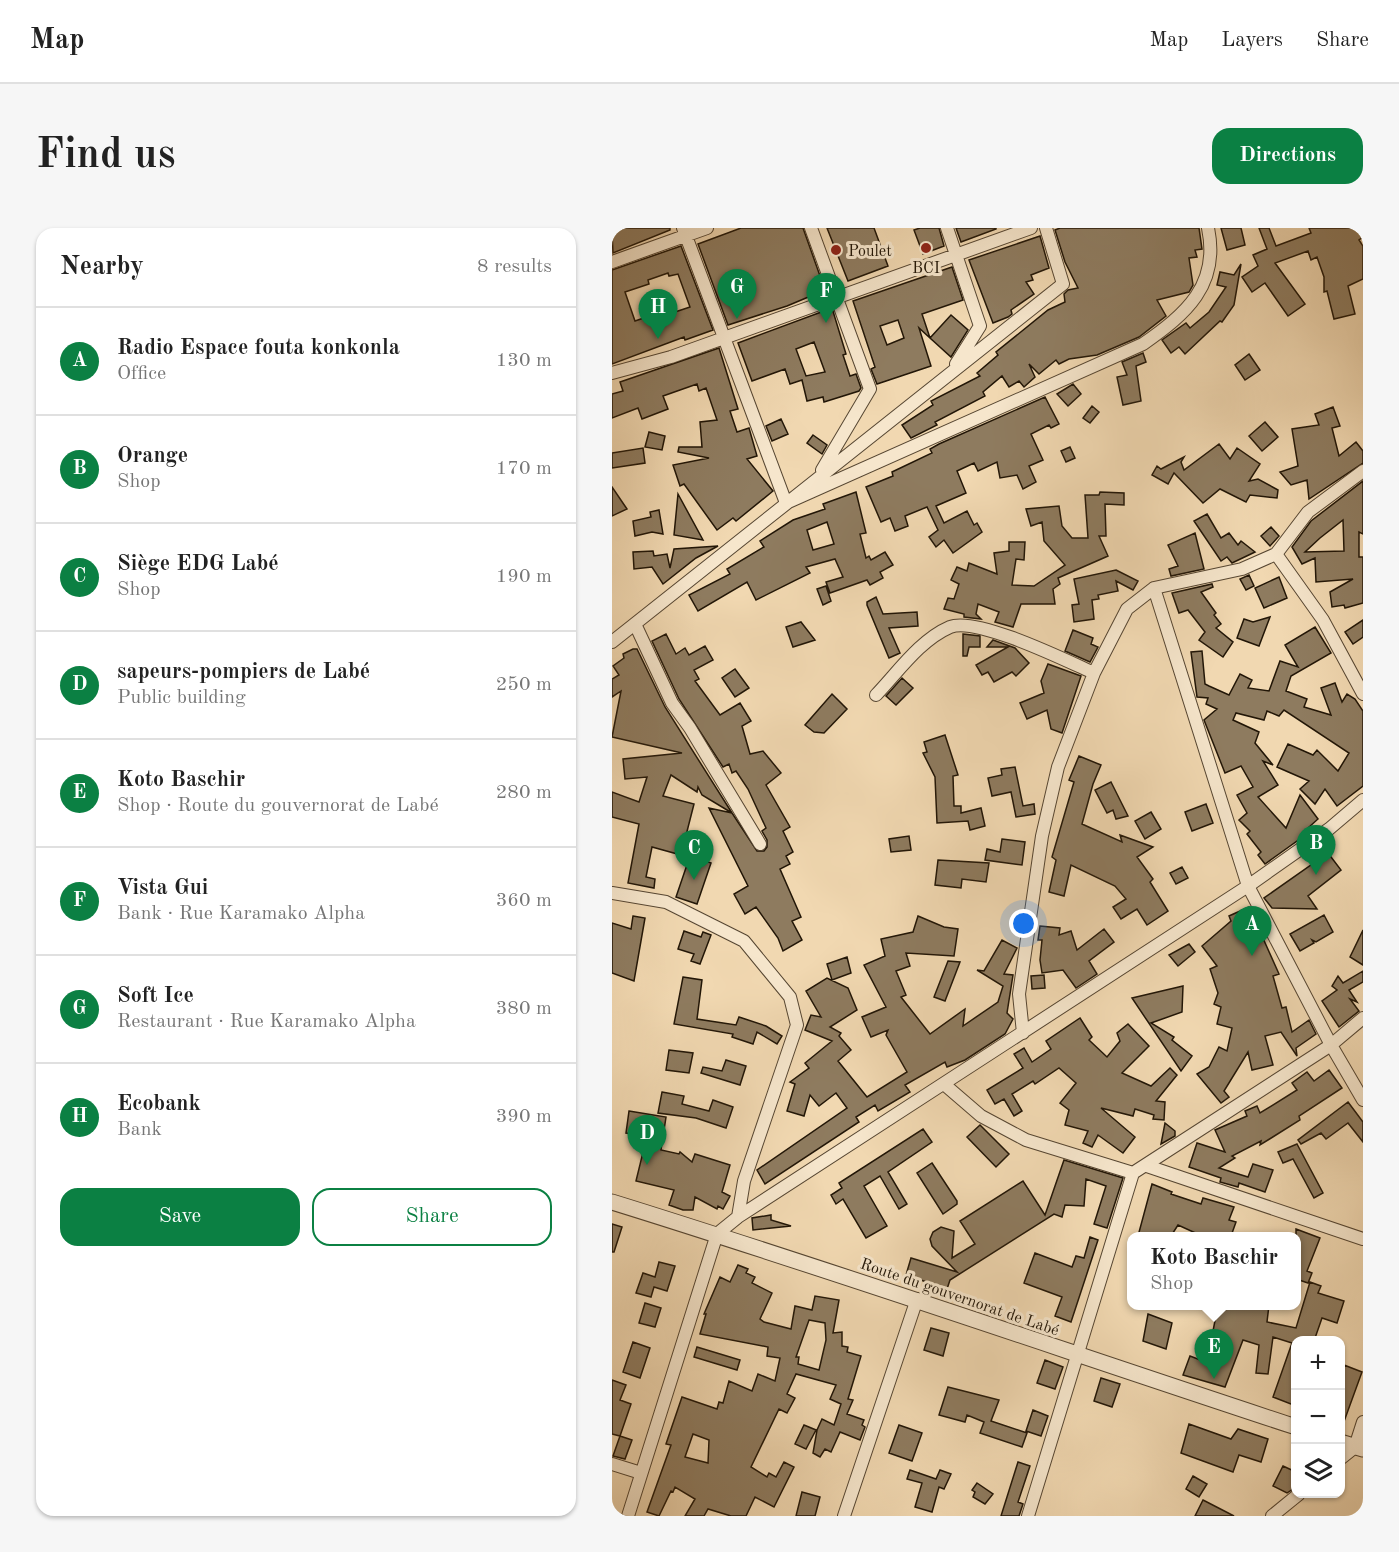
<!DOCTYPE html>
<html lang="en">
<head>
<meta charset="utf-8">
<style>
	:root { --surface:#fff; --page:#f6f6f6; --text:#222; --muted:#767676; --line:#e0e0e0; --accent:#0b8043 }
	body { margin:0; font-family:"Old Standard TT",serif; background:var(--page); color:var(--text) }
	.controls { position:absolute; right:18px; bottom:18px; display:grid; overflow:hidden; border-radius:12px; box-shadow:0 2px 4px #0004 }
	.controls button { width:54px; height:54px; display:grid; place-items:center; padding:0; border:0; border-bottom:2px solid var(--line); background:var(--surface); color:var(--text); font:30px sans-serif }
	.you { position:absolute; left:412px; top:696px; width:21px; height:21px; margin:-15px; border:4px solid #fff; border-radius:50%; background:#1a73e8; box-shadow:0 0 0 9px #1a73e833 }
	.badge { display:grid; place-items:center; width:39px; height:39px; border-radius:50%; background:var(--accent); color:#fff; font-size:20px; font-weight:700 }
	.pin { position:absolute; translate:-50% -50px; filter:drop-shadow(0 2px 3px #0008) }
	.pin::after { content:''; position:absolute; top:32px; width:21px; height:18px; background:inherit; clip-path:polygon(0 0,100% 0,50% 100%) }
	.popup { position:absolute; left:515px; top:1004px; width:174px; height:78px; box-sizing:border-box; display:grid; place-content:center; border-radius:12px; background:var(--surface); filter:drop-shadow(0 2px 4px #0005); font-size:20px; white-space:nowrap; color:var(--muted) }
	.popup b { font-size:22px; color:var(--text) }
	.popup::after { content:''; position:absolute; left:50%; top:100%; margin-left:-12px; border:12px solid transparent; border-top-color:var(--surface) }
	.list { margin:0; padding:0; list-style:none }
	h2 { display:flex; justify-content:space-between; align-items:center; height:78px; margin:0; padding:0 24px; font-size:26px }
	h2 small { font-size:20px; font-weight:400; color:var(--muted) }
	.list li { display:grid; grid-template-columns:39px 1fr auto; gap:18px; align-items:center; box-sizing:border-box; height:108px; padding:0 24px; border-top:2px solid var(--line) }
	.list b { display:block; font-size:22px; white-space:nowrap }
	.list p { margin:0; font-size:20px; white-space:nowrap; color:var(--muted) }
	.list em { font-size:20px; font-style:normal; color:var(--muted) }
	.actions { display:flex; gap:12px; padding:18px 24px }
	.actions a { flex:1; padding:14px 0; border:2px solid var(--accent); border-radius:18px; text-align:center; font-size:21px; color:var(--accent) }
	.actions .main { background:var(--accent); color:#fff }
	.icon { flex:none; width:33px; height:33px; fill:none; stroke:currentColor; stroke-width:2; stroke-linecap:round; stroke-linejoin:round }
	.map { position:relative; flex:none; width:751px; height:1288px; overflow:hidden; border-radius:18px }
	header { display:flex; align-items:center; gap:36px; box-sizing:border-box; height:84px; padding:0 30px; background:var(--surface); border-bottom:2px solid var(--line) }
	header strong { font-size:28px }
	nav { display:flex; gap:33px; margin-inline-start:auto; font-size:21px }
	.intro { display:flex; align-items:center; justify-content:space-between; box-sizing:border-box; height:144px; padding:0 36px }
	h1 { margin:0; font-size:42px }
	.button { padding:15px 27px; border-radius:18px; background:var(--accent); color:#fff; font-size:21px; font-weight:700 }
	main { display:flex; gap:36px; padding:0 36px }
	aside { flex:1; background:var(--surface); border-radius:18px; box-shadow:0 2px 4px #0004 }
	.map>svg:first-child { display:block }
	.building { fill:#8e7b5f; stroke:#221607; stroke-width:1.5; fill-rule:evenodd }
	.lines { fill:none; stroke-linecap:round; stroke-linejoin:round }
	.minor-casing { stroke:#564632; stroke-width:14 }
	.tertiary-casing { stroke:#564632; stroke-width:17 }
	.minor { stroke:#f6e6cc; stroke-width:12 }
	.tertiary { stroke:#f6e6cc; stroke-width:15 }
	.poi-dot { fill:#8f2418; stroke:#f6e6cc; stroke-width:2 }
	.labels { text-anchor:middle; stroke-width:6; stroke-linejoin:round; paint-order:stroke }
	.poi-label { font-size:16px; fill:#221607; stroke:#f6e6cc; text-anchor:start }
	.street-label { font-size:16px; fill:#221607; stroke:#f6e6cc }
</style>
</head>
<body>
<header>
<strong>Map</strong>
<nav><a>Map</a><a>Layers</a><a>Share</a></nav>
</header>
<div class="intro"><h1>Find us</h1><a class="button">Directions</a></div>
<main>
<aside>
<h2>Nearby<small>8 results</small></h2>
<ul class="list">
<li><span class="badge">A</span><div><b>Radio Espace fouta konkonla</b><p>Office</p></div><em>130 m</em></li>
<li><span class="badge">B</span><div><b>Orange</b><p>Shop</p></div><em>170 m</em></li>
<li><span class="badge">C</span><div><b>Siège EDG Labé</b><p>Shop</p></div><em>190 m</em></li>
<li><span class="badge">D</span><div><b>sapeurs-pompiers de Labé</b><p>Public building</p></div><em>250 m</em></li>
<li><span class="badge">E</span><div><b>Koto Baschir</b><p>Shop · Route du gouvernorat de Labé</p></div><em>280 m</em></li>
<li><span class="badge">F</span><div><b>Vista Gui</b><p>Bank · Rue Karamako Alpha</p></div><em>360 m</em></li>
<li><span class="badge">G</span><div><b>Soft Ice</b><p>Restaurant · Rue Karamako Alpha</p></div><em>380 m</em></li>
<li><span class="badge">H</span><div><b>Ecobank</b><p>Bank</p></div><em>390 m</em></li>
</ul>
<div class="actions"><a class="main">Save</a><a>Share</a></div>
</aside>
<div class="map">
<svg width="751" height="1288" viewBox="0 0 751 1288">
	<rect width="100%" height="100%" fill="#f1d8b1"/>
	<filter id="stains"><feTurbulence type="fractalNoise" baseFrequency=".00333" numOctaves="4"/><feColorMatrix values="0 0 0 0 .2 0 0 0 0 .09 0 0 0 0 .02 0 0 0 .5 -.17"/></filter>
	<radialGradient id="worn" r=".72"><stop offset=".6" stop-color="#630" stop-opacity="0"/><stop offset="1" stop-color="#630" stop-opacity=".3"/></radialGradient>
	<path class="building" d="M12 0H58V2L1 25 0 4Z
		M129 0H191L213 62 175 78 116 97 86 16Z
		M215 0H262L276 38 236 53Z
		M308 0H327L332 18 311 26 302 2Z
		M344 0H384V1L349 14Z
		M448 0H587L590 21 583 22 585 29 577 30 581 57 577 64 545 72 554 88 527 109 485 127 457 131 447 136 444 132 427 146 417 136 423 149 412 159 407 153 397 159 390 148 371 164 373 168 323 194 325 197 299 210 290 197 321 177 319 173 368 148 365 145 386 127 384 124 436 82 453 74 452 66 456 62 466 60 453 34 443 2Z
		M609 0H629L633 17 615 22Z
		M647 0H657L664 18 699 5 697 0H751V9L747 12 751 18V51L736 58 743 86 722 91 715 63 712 64V49L705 29 699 32 696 23 663 35 693 76 676 88 653 55 640 64 630 49 646 38 641 27 655 21Z
		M428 8 437 40 419 47 421 52 414 54 422 66 399 82 400 86 396 89 381 95 357 32Z
		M69 18 101 102 73 112 72 109 0 136V42ZM56 45 57 48 66 46 78 79 57 86 55 82 23 93 13 64 37 56 36 52Z
		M629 36 622 77 610 94 608 93 573 126 567 119 559 125 550 112 574 95 578 100 597 84 614 59 605 57 608 44 622 47Z
		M340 39 351 72 310 86 318 110 307 100 319 138 265 156 259 141 263 139 241 73ZM286 92 292 110 275 117 268 98Z
		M220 80 234 126 231 127 238 148 244 146 249 160 247 163 212 174 211 169 195 173 190 152 178 156 173 141 140 153 126 115ZM202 114 213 144 194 148 184 121Z
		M339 87 356 102 339 129 318 110Z
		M107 120 126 181 118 183 125 204 137 200 145 228 135 231 161 263 124 293 121 290 105 302 72 256 68 258 61 237 97 230 66 224 67 219H90L88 194 105 192 94 160 87 163 85 156 51 168 56 181 30 191 26 180 0 190V166L11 163 8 154Z
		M531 125 534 134 524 138 529 173 511 177 505 149 515 147 510 134Z
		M637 126 648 142 633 152 623 137Z
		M461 156 469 166 456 178 445 166Z
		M433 169 447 196 439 200 437 197 419 206 431 232 417 238 424 254 411 261 405 247 388 250 385 234 366 243 362 235 345 243 354 265 324 278 332 295 355 283 362 297 365 295 370 304 341 325 332 312 324 319 317 309 326 302 315 279 293 288 296 298 283 303 278 290 269 294 254 259 281 248 280 244 320 225 318 221 327 216Z
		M480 178 487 184 478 195 471 190Z
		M721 179 728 198 720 200 727 228 744 214 751 223V235L697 271 695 252 679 257 668 244 686 238 680 201 707 197 703 186Z
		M169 191 176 206 160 213 154 198Z
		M653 194 666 209 650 223 637 208Z
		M37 204 53 208 50 222 33 219Z
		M201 207 215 217 210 226 195 215Z
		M607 216 618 231 625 220 648 236 637 253 646 251 666 262 665 270 638 267 634 274 608 261 591 275 562 245 556 256 540 247 545 238 549 241 572 229 569 234 572 242Z
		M458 219 463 230 454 234 449 223Z
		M31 220 33 235 0 240V225Z
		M751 253V306L747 304V329H751V375L733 380 732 377 720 379 718 364 741 351 704 354 703 330 690 336 680 319 699 293ZM731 292 732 323 693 324 708 310Z
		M0 259 15 281 0 288Z
		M244 264 254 305 248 306 254 330 257 328 259 332 273 324 281 337 268 344 271 350 258 357 255 352 218 365 214 354 231 349 223 331 194 339 198 345 144 372 135 354 86 383 77 367 118 346 115 341 152 319 148 313 181 292 213 281 211 276ZM215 294 222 316 201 322 195 302Z
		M488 264 512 265V277L493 276 494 308H487L496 328 446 350 448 356 441 361 443 376H409L401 399 383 394 387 384 366 376 364 386 369 391 352 389V386L332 381 336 370 342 371 347 356 339 352 345 339 355 343 357 335 385 346 382 325 397 323V314H413L412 332 404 331 400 357 422 358 453 337 432 313 430 294 419 298 414 281 447 278 450 298 460 310H476L473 267H487Z
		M66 266 91 312 62 307Z
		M47 282 51 306 40 304 23 308 21 293 39 289 38 284Z
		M595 286 609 310 617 305 626 317 629 313 643 324 620 335 615 329 609 333 582 293Z
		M659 299 667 308 658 318 649 308Z
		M583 305 592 341 559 348 557 341 566 338 556 317Z
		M106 318 84 330 51 356 40 339 22 341 21 324 41 323 42 328 55 326 58 340 62 321Z
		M504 342 526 353 521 362 504 353 506 363 486 367 487 371 480 372 482 391 462 394 460 377 467 376 462 351Z
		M637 347 642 358 634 362 628 351Z
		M667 349 675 370 652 380 643 360Z
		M600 356 601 359 589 364 604 385 602 387 609 396 604 400 621 414 611 429 587 412 593 404 576 382 567 385 560 365Z
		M214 358 219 373 211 377 205 361Z
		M264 369 271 386 305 384 306 398 277 400 288 425 277 430 255 377V374Z
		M658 389 647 418 625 410 632 391 641 394Z
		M751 392V409L741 416 733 404Z
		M189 394 203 412 181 419 174 399Z
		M703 399 719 425 679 448 674 463 695 471 692 479 719 487 709 460 723 455 730 474 735 466 743 471 751 483V558L725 578 713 561 703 576 688 561 697 553 665 539 676 516 701 527 705 522 726 543 737 525 672 482 667 488 655 483 652 492 624 485 621 492 647 504 643 515 661 537 651 533 666 557 646 569 674 600 688 567 706 591 696 600 699 603 653 636 646 627 649 624 635 606 638 603 627 592 635 585 625 567 641 559 629 538 613 545 592 492 605 481 594 476 596 470 585 469 579 424 590 423 593 456 597 458 617 467 628 446 640 452 636 460 657 463 668 433 686 439 673 417Z
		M461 402 481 410 479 416 486 419 478 434 453 423Z
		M54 406 64 426 73 420 77 427 93 418 101 432 82 442 87 451 83 453 108 487 128 475 139 493 130 498 138 526 151 523 169 545 154 557 178 599 171 603 181 624 174 628 178 636 168 641 189 689 180 693 190 712 171 723 166 710 144 679 133 686 122 666 136 658 97 580 120 585 145 623H152L155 619V612L150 603 154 600 136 561 124 543 120 545 117 536 111 539 67 471 40 413Z
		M351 406 368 408V419H357L355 428H351Z
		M381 412 403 420 417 435 404 448 400 444 382 454 376 444 370 447 364 437 396 419H375Z
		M21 421H25L53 479 120 585 90 567 86 559 85 564 59 547 51 568 82 576 69 627 40 619 34 649 43 651 42 660 16 655 27 596 0 589V564L27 574 35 549 13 551 11 531 70 525 0 509 9 463 0 469V451L7 447 1 438 12 430 11 426Z
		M436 436 469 448 450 505 439 501 435 482 415 491 408 475 432 465 429 453Z
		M123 441 137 460 123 469 110 450Z
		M290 450 301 460 284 477 274 468Z
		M220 466 235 481 212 505 202 504 193 497Z
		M333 507 346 547 341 548 342 578H349V585L369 580 373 598 358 602 356 593 325 595 323 549 311 525 315 524 312 514Z
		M467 528 489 537 481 556 470 596 510 614 508 607 541 619 525 629 541 651 538 654 556 683 535 697 525 681 509 691 501 679 514 671 503 658 459 637 452 668 437 664 444 632 440 629 462 554 457 552Z
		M403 539 411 578 422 576 423 586 404 589 399 564 380 568 376 550 390 547 389 541Z
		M499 554 516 588 504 591 501 582 495 585 483 562Z
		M594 576 601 595 580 603 573 584Z
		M539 584 549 601 533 611 523 593Z
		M297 608 299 622 279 624 277 611Z
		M390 611 413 614 410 637 373 632 375 621 388 624Z
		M716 625 729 642 696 668 705 681 660 680 652 670Z
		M78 628 99 635 85 676 64 669Z
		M326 632 377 635 374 654 350 651 349 660 323 657Z
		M570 639 576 650 564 656 558 645Z
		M637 679 667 746 661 748 670 780 674 779 680 804 697 792 704 806 684 820 685 828 669 804 653 808 661 837 640 842 636 824 612 863 617 869 609 875 585 846 597 839 607 819 615 823 620 800 605 796 609 779 602 776 606 765 598 741 605 738 590 718 619 693 617 688Z
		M712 687 721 704 704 714 700 712 702 715 688 723 678 706Z
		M21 688 33 690 22 753 0 745V695L19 701Z
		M306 688 332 699 346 701 342 728 294 725 298 738 284 743 294 767 289 769 318 806 353 781 351 798 386 774 391 758 365 742 372 743 390 712 405 720 392 746 401 747 395 785 401 791 393 806 353 832 335 839 333 834 293 857 298 864 266 883 263 877 244 889 247 894 153 956 145 942 235 880 224 865 207 878 198 867 192 888 175 883 183 856 178 854 197 840 193 835 220 813 193 802 199 787 209 789 194 763 215 750 236 760 245 782 218 799 229 805 227 808 239 822 226 833 255 869 295 844 274 807 276 802 259 809 250 789 274 779 252 737 273 728 269 711 301 704Z
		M428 698 448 700 447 707 459 703 465 722 492 701 502 714 477 733 485 746 464 760 451 742 430 745 428 732 430 712H426Z
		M751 702V737L738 729Z
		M72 703 89 709 91 704 99 707 88 736 79 733 82 726 66 721Z
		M577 716 583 724 566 738 557 727Z
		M235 729 239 745 220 752 215 736Z
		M336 733 348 734 333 773 322 769Z
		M751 743V754L737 762 745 774 738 771 747 783 727 799 710 773 725 762 720 758 726 748 731 755Z
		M432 747 433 760 420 761 419 748Z
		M71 749 90 752 85 791 124 797 127 789 154 798 170 808 165 816 145 804 141 816 120 809 121 806 62 796Z
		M571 758 570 784 539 795 562 809 560 812 580 828 569 843 520 770Z
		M468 790 480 809 477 812 495 829 508 813 505 805 516 796 537 818 510 845 539 858 558 840 565 847 544 873 553 874 552 892 541 891 542 887 523 881 521 888 489 880 523 909 511 925 486 907 480 919 471 915 476 903 453 897 457 882 448 875 464 855 447 840 423 856 421 853 400 866 410 883 402 888 392 871 383 876 375 862 411 840 402 826 412 820 420 834 439 821 434 813Z
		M57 822 81 825 77 845 54 842Z
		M114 832 134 838 128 857 89 845 91 839 110 843Z
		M717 842 730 860 687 888 688 892 648 917 649 913 620 928 623 930 607 940 636 949 641 936 661 942 653 964 627 955 626 959 608 954 609 950 577 939 585 915 613 924 603 902 635 888 633 883 645 878 648 885 685 862 680 855 695 844 702 853Z
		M50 864 72 868 70 876 97 883 101 872 121 879 114 900 84 890 46 885Z
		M736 874 751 894V914L736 895 714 911 709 905 689 916 686 912Z
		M17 883 54 889 49 922 67 926 68 924 80 934 83 926 118 937 110 964 118 968 111 981 106 978 105 981 83 969 81 982H71L57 977 62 962 24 953 35 908 14 905Z
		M553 895 563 903V908L549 916Z
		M368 897 397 926 384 939 355 909Z
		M311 901 320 914 276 944 295 976 287 981 268 948 252 958 275 998 254 1010 231 971 224 976 219 967 230 960 227 955Z
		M685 916 711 965 702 970 681 931 671 935 666 924Z
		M452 932 511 950 495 1000 482 996 494 958 474 951 472 978 453 977 450 989 442 986 338 1052 335 1061 294 1047 299 1030 345 1044 320 1018 318 1011 321 1004 329 999 342 1003 340 1030 363 1016 348 993 411 953 433 987Z
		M320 935 345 973V976L331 986 305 945Z
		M540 956 560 964 559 966 589 976 591 970 622 979 617 992 624 994 619 1008H590L566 997 559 1008H526Z
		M159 987V992L179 998 141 1002 140 990Z
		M0 996 10 999 2 1024H0Z
		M684 1001 708 1010 695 1043 700 1045 696 1055 684 1051Z
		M478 1009 486 1012 459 1094 443 1088 450 1069 412 1055 423 1025 460 1039 464 1028 472 1030Z
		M47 1034 63 1038 55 1063 42 1059 39 1069 24 1065 31 1045 43 1049Z
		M126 1037 136 1041 134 1045 143 1049 140 1055 160 1065 148 1091 152 1094 179 1101 183 1078 200 1082 203 1068 227 1072 221 1105 230 1104V1118L236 1119 235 1124 249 1128 236 1171 241 1172 235 1186 252 1192 250 1197 253 1199 248 1212 228 1204 219 1224 213 1221 208 1229 201 1225 205 1202 210 1191 222 1197 229 1176 218 1171 224 1157 184 1146 175 1166 183 1170 175 1185 167 1181 139 1239 155 1249 157 1245 164 1249 172 1234 182 1239 162 1279 143 1269 134 1288H119L96 1281 92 1288H73L83 1271 63 1259 61 1264 59 1263 47 1288 35 1284 59 1217 54 1216 70 1169 105 1181 107 1174 111 1175 117 1153 140 1163 146 1146 163 1153 168 1130 155 1128 156 1119 88 1106 94 1086H92L108 1049 118 1054ZM197 1092 213 1095 214 1112 207 1142 186 1136 187 1129H184ZM81 1206 97 1212 96 1235 73 1229Z
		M698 1054 709 1058 706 1065 732 1073 725 1095 710 1090 702 1113H684V1178L661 1169 680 1115 661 1109 656 1146 644 1145 647 1117 631 1112 613 1159 571 1147 578 1128 596 1135 598 1128 602 1130 612 1106 601 1103 606 1077H657L655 1094 684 1100Z
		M33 1075 49 1080 43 1099 27 1095Z
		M536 1086 560 1095 554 1121 531 1113Z
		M319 1100 337 1105 331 1128 312 1122Z
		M21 1114 38 1120 28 1150 11 1144Z
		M85 1119 128 1132 125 1142 82 1129Z
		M433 1132 451 1139 443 1161 425 1155Z
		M732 1137 750 1144 730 1199 729 1146Z
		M489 1150 508 1156 500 1179 482 1173Z
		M0 1152 14 1157 8 1172 19 1176 8 1208 0 1206Z
		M336 1159 387 1172 379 1193 415 1205 410 1219 368 1205 372 1194 355 1187 353 1194 327 1187Z
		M421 1182 436 1188 429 1208 414 1203Z
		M577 1196 619 1211 626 1201 656 1211 649 1234 627 1227 621 1244 569 1225Z
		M192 1197 204 1202 194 1221 183 1216Z
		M287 1197 310 1205 300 1233 277 1225Z
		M8 1208 20 1212 13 1231 1 1228Z
		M406 1234 418 1238 406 1274 411 1276 407 1288H389Z
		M671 1238 684 1244V1259L675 1265 661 1258Z
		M298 1242 324 1251 328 1242 339 1246 332 1261 327 1259 320 1284 303 1279 310 1255 295 1251Z
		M581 1248 595 1256 587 1269 574 1261Z
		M365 1255 381 1266 373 1276 361 1269 363 1264 360 1262Z
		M190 1264 208 1269 203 1288H184Z
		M591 1272 622 1288H583Z"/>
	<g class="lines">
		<defs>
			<path id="minor" d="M71 0 174 275 531 116C574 86 608 57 596 0
				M199 0 258 161 210 242
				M335 0 368 98 344 136
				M0 34 95 0
				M0 145 59 129 419 0
				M664 326 711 392 751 466
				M542 360 636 658 719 817 751 872
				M23 396 60 475 78 500 148 616
				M0 414 451 56 434 0
				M264 467C286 444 308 412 338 399 364 388 455 433 482 445
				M0 665 54 674 132 713 178 769 185 797 132 953 126 989
				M411 805 407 766 430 608 446 539 482 445 515 381 542 360 630 341 664 326 696 284 751 243
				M333 857 369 888 414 912 521 945 719 817 751 790
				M535 938 751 1011
				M728 1231 743 1219 751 1194
				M0 1236 29 1245
				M16 1288 105 1006 126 989 636 658 717 601 751 572
				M232 1288 305 1071
				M416 1288 521 945
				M660 1288 687 1266"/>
			<path id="tertiary" d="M0 974C229 1045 456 1124 684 1199
				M728 1214 751 1221"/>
		</defs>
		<use href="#minor" class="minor-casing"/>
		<use href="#tertiary" class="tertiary-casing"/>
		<use href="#minor" class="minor"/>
		<use href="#tertiary" class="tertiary"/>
	</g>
	<g class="poi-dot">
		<circle cx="314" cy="20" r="6"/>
		<circle cx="224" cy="22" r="6"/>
	</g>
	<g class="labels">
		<g class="poi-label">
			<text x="236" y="28">Poulet</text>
			<text x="314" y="45" text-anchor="middle">BCI</text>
		</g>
		<g class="street-label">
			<text transform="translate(348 1068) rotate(19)" y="6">Route du gouvernorat de Labé</text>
		</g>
	</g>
	<rect width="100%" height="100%" filter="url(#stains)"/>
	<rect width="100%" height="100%" fill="url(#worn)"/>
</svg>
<div class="controls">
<button>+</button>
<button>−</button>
<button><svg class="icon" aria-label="layers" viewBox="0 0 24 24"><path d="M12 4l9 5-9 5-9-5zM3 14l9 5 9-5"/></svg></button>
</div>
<div class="you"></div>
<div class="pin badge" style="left:640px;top:728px">A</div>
<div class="pin badge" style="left:704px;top:647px">B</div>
<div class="pin badge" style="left:82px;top:652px">C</div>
<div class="pin badge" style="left:35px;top:937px">D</div>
<div class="pin badge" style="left:602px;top:1151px">E</div>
<div class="popup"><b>Koto Baschir</b>Shop</div>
<div class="pin badge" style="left:214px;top:95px">F</div>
<div class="pin badge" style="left:125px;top:91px">G</div>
<div class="pin badge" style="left:46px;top:111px">H</div>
</div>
</main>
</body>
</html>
